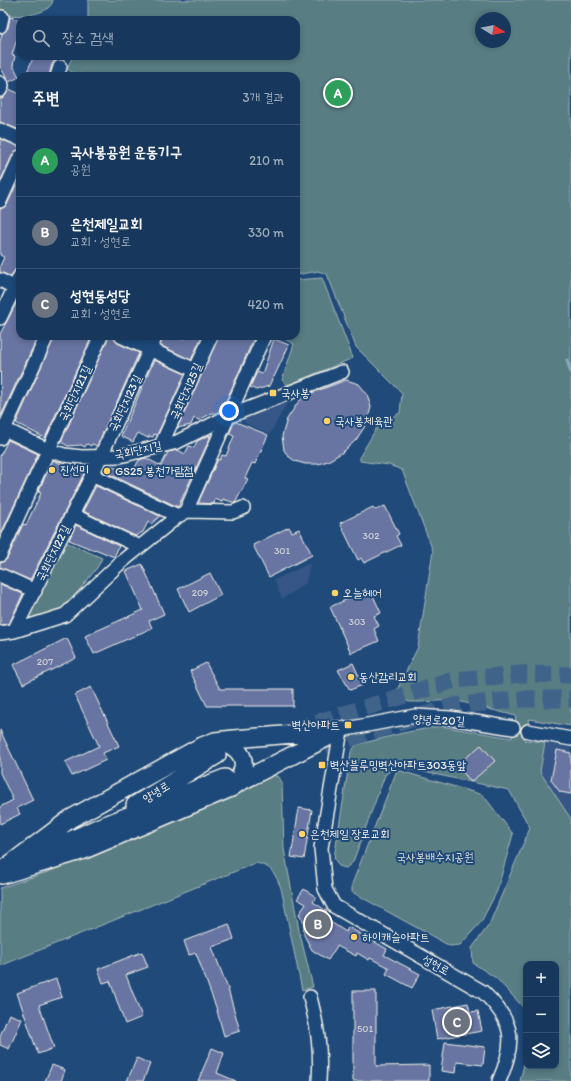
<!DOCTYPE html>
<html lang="ko">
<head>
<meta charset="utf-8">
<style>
	:root { --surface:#17385c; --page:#203f62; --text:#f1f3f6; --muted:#9eacbb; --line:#365272; --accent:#ffd166 }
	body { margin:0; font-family:Itim,"Poor Story",sans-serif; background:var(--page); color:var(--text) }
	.controls { position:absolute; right:12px; bottom:12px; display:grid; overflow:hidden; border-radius:8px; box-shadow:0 2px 6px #0003 }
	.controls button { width:36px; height:36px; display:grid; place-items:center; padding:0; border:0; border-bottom:1px solid var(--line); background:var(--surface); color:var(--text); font:20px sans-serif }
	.compass { position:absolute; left:475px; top:12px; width:36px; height:36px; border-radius:50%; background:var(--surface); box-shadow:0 2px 6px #0003; rotate:100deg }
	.you { position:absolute; left:229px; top:411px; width:14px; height:14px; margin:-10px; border:3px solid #fff; border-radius:50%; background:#1a73e8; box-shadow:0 0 0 6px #1a73e833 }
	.badge { display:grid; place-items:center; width:26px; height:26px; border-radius:50%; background:var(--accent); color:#fff; font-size:13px; font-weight:700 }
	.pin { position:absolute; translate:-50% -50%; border:2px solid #fff; box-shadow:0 1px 4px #0006 }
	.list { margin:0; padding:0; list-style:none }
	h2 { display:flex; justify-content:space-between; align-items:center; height:52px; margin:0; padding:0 16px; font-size:17px }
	h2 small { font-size:13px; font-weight:400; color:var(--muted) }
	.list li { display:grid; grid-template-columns:26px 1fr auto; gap:12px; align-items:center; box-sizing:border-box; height:72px; padding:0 16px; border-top:1px solid var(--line) }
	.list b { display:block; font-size:15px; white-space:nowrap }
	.list p { margin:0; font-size:13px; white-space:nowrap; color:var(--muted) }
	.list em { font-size:13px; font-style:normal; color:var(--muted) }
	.icon { flex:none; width:22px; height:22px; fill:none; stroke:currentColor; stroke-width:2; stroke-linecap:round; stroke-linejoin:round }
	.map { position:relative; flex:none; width:571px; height:1081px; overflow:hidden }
	.search { position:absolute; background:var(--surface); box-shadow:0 2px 6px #0003; left:16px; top:16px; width:284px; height:44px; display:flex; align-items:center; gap:10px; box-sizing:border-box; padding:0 14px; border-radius:12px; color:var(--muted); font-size:15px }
	.panel { position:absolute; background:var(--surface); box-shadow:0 2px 6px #0003; left:16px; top:72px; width:284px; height:268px; border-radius:12px }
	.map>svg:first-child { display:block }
	.built { fill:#355786 }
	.green { fill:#587d83; stroke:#a6b7b6; fill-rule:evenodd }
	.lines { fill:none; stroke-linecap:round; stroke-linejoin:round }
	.stream { stroke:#8babbd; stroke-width:3 }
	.building { fill:#6875a2; stroke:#f4f1e8 }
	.major-tunnel { stroke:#3f638a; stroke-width:17; stroke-dasharray:17 8; stroke-linecap:butt }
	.minor-casing { stroke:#f4f1e8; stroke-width:16 }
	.major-casing { stroke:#f4f1e8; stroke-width:20 }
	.minor { stroke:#1f4a7a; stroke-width:13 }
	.major { stroke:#1f4a7a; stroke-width:17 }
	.poi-dot { fill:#ffd166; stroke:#1f4a7a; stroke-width:1.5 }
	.labels { text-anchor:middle; stroke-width:4; stroke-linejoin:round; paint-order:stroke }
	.number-label { font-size:10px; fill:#d1d2d6 }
	.street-label { font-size:12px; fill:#f4f1e8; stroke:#1f4a7a }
	.poi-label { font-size:12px; fill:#f4f1e8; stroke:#1f4a7a; text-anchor:start }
	.park-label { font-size:12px; fill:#dde0d9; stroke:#1f4a7a }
</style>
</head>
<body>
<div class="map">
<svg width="571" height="1081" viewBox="0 0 571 1081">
	<rect width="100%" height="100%" fill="#1f4a7a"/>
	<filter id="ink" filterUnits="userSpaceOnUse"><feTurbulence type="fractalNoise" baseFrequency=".025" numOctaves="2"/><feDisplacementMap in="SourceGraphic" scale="8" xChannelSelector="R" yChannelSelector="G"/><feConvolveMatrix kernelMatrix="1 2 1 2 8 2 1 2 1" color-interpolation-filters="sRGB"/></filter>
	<g filter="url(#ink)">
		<path class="built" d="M283 401 288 402 270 434 245 423 243 418Z
			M310 563 306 583 282 599 274 580Z
			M545 742 571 748V819L540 772Z"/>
		<path class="green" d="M0 0H53C50 17 13 17 0 14Z
			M88 0H571V726L529 719 524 740 545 742 540 772 571 819V1081H520L526 1056V1066H556V964H526V1023L524 1008 496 978 473 963 472 948 489 925 530 828 509 790 396 766 385 775 353 862 346 868 339 866 334 858 351 752 356 745 403 733 440 726 512 738 516 716 454 700 421 702H409L399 697 397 690 418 647 433 551 402 470 389 465 360 461V456L379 424 400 413 402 393 356 347 327 274 318 271 296 275V76H88C80 72 73 76 67 68L73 56H296V20H88ZM481 18H505V42H481Z
			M322 278 353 358 288 385 282 380 294 344 279 336H296V280Z
			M66 542 102 558 97 568 63 610 26 621 27 616Z
			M397 770 483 795 513 834 497 891 481 922 460 945 450 946 352 892V884Z
			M271 775 279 777 282 783 284 849 299 930 313 987 302 990 281 888C275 874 272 866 256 863L0 966V888L89 858Z"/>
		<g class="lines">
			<path class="stream" d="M567 360 571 373"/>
		</g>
		<path class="building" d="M10 17 20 20V29L12 55 15 56 13 65 19 77 9 82 0 67V42L2 34 8 28Z
			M34 56H58L52 64 49 76H25Z
			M9 89 20 94V130L0 122V99L5 96Z
			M0 139 20 147V149L13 154 0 182Z
			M20 176V261L11 277 0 272V266L4 257 0 255V209L7 205Z
			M19 298H20V336H38L1 416 0 334Z
			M55 336H68L75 339 77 336H92L45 438 16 423Z
			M109 336H113L117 343 139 353 97 446 92 444 91 446 87 444 85 447 81 445 68 446 61 442Z
			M164 336H176L184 339 185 336H202L191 360 160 345Z
			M219 336H255L223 408 221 407 217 413H212L199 420 194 418 191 425 177 428Z
			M274 339 289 345 274 377H273L269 386 256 390 250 387 257 372 262 374Z
			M154 360 185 374 157 435 154 434 153 437 149 436 148 438 138 433 133 442 121 436Z
			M346 380 359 384 367 394 371 407 367 423 356 440 343 452 328 461 318 464H305L295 461 288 456 284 450 282 436 287 419 299 401 309 394Z
			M236 422 268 435 255 464 252 463 245 478 248 479 235 503 223 499 222 502 215 499 214 504 198 503 218 459 220 460 222 455 226 456 234 436 229 434 234 423Z
			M210 435 209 437 211 436 178 507 103 471 105 466H112L120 470 121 466 133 471 139 460 146 458 161 466 168 452 178 450 185 454 189 446 194 448 197 441Z
			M8 440 38 454 0 536V456Z
			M53 460 69 468 71 465 75 467 76 465 86 470 30 580 0 567V563L7 559 23 524 26 525 41 493 38 492Z
			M96 486 160 516 151 524 148 522 143 532 135 536 83 511Z
			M385 506 399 534 396 536 401 545 364 563 361 558 358 560 340 523 373 507 375 510Z
			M76 525 119 546 114 557 95 549 94 550 69 540Z
			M289 527 292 532 299 529 312 555 269 577 253 545Z
			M142 564 164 614 149 621 152 628 94 654 85 636 143 610 126 571Z
			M210 573 221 595 189 612 178 589Z
			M0 584 23 594 9 624 0 625Z
			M370 589 381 613 374 616 379 626 374 629 379 641 351 653 330 607Z
			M67 638 76 658 23 684 13 665Z
			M206 663 220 689H293V706H207L190 671Z
			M353 663 363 685 350 690 338 670Z
			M91 687 119 746 103 753 106 760 72 776 65 762 99 746 75 695Z
			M0 730 33 800 17 808 20 814 0 824V807L13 800 0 773Z
			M481 745 495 761 471 782 457 765Z
			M557 750 571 753V794L560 792 551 780Z
			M299 808 312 810 304 859 291 857Z
			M304 889 316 897 313 902 327 911 323 917 346 932 348 927 387 949 384 955 420 974 412 988 386 974 389 968 370 958 369 960 357 953 356 956 337 946 328 960 312 950 304 935 303 920 299 914 306 904 297 899Z
			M229 924 234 939 212 947 228 989 240 1031 224 1036 216 1007 196 953 189 955 184 941Z
			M142 952 148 967 126 975 142 1017 125 1024 110 981 103 983 98 969Z
			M56 979 62 997 39 1005 54 1048 38 1054 17 993Z
			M353 991H376V1066L429 1065V1081H353Z
			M468 1003 470 1012 478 1011 482 1031 437 1039 432 1010Z
			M9 1014 22 1019 9 1049 0 1045V1036Z
			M445 1042 485 1047 483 1065 457 1062 456 1073 441 1071Z
			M212 1048 224 1053 217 1073 236 1081H198Z
			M137 1058 150 1064 143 1081H127Z
			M52 1065 65 1070 61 1081H45Z"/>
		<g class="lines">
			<path class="major-tunnel" d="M293 730 454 680 522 674 571 675
				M325 746 454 706 522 699H571"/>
			<defs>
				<path id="minor" d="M0 26 2 17
					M57 76 60 67
					M0 83 2 86 0 90
					M0 130 20 139
					M0 201 20 157
					M0 280 20 290
					M0 318 20 276
					M121 336 195 370
					M0 427 48 450 64 455 82 457 120 456 177 442 227 417 342 372
					M0 438 47 336
					M161 445 211 336
					M92 475 178 516 185 512
					M186 511 264 336
					M186 511 233 512 243 508
					M73 515 140 547
					M0 555 101 336
					M0 575 35 591
					M14 631 92 475 156 336
					M0 633 14 631 65 615 120 563 178 516
					M528 731 571 739
					M310 997C318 1028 321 1050 319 1081
					M499 1081C516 1042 515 1022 483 992L334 906 325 889 321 848 341 730 415 716 450 718 513 728"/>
				<path id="major" d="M217 741C230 742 246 753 243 768 242 773 239 778 238 783
					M135 805 217 755
					M41 854 95 829 225 778
					M0 872 70 819 200 747 215 741 234 739 341 730
					M2 875 84 850 231 788 238 783 334 734"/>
			</defs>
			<use href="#minor" class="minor-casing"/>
			<use href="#major" class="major-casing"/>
			<use href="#minor" class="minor"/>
			<use href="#major" class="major"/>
		</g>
	</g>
	<g class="poi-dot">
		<rect x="269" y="389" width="8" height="8" rx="2"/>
		<circle cx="327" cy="421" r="4"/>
		<circle cx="52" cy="470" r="4"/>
		<circle cx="107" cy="471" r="4"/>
		<circle cx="335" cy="593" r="4"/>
		<circle cx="351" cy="677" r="4"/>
		<rect x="344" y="721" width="8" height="8" rx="2"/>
		<rect x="318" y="761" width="8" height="8" rx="2"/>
		<circle cx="302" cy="834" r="4"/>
		<circle cx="354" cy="937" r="4"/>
	</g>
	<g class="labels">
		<g class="number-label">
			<text x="371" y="539">302</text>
			<text x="282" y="554">301</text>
			<text x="200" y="596">209</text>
			<text x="357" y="625">303</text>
			<text x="45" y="665">207</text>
			<text x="365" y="1032">501</text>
		</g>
		<g class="street-label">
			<text transform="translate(186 391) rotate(-66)" y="4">국회단지25길</text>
			<text transform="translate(75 393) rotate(-65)" y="4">국회단지21길</text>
			<text transform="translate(125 403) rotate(-65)" y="4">국회단지23길</text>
			<text transform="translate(138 450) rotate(-12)" y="4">국회단지길</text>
			<text transform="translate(53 553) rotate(-64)" y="4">국회단지22길</text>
			<text transform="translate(439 720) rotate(3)" y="4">양녕로20길</text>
			<text transform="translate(156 792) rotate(-31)" y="4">양녕로</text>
			<text transform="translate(436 965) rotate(29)" y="4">성현로</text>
		</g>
		<g class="poi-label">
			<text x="281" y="397">국사봉</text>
			<text x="335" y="425">국사봉체육관</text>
			<text x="60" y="474">진선미</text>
			<text x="115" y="475">GS25 봉천가람점</text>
			<text x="343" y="597">오늘헤어</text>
			<text x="359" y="681">동산감리교회</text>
			<text x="340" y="729" text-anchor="end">벽산아파트</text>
			<text x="330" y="769">벽산블루밍벽산아파트303동앞</text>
			<text x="310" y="838">은천제일 장로교회</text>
			<text x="362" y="941">하이캐슬아파트</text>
		</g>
		<g class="park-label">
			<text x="435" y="861">국사봉배수지공원</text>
		</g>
	</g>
</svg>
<div class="controls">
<button>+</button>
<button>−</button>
<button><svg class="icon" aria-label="layers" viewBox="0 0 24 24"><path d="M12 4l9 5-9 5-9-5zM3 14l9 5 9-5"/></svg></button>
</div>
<svg class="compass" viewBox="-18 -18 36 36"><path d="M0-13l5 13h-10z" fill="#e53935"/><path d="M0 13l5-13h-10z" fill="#9eacbb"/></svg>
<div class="you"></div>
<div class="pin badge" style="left:338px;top:93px;background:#2e9e5b">A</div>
<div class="pin badge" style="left:318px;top:924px;background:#6b7280">B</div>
<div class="pin badge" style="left:457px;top:1022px;background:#6b7280">C</div>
<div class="search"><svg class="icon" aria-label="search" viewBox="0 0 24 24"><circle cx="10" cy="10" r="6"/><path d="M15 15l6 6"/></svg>장소 검색</div>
<section class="panel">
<h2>주변<small>3개 결과</small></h2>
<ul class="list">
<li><span class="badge" style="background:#2e9e5b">A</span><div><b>국사봉공원 운동기구</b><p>공원</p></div><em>210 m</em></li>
<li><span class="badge" style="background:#6b7280">B</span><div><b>은천제일교회</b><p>교회 · 성현로</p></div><em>330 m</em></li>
<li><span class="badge" style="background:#6b7280">C</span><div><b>성현동성당</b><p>교회 · 성현로</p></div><em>420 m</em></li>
</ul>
</section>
</div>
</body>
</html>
